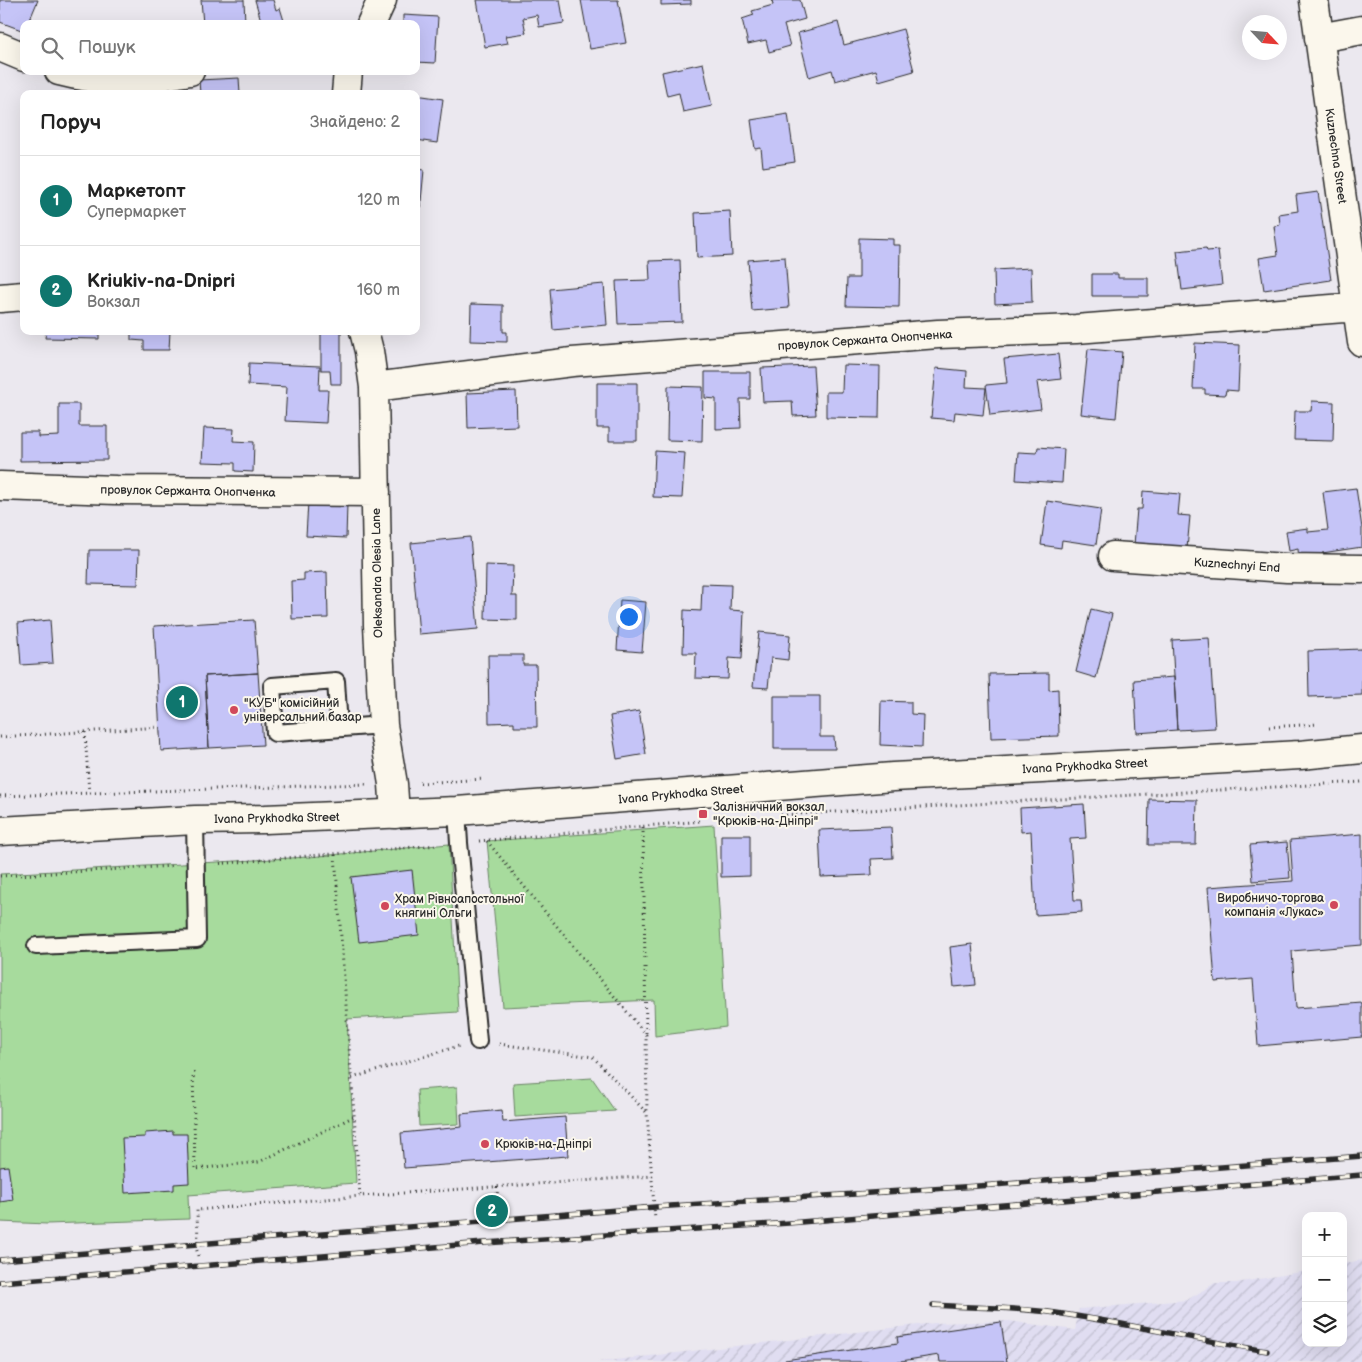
<!DOCTYPE html>
<html lang="uk">
<head>
<meta charset="utf-8">
<style>
	:root { --surface:#fff; --page:#f2f2f2; --text:#222; --muted:#767676; --line:#e0e0e0; --accent:#0f766e }
	body { margin:0; font-family:"Balsamiq Sans",sans-serif; background:var(--page); color:var(--text) }
	.controls { position:absolute; right:15px; bottom:15px; display:grid; overflow:hidden; border-radius:10px; box-shadow:0 5px 20px #0002 }
	.controls button { width:45px; height:45px; display:grid; place-items:center; padding:0; border:0; border-bottom:1px solid var(--line); background:var(--surface); color:var(--text); font:25px sans-serif }
	.compass { position:absolute; left:1242px; top:15px; width:45px; height:45px; border-radius:50%; background:var(--surface); box-shadow:0 5px 20px #0002; rotate:116deg }
	.you { position:absolute; left:628px; top:616px; width:18px; height:18px; margin:-12px; border:4px solid #fff; border-radius:50%; background:#1a73e8; box-shadow:0 0 0 8px #1a73e833 }
	.badge { display:grid; place-items:center; width:32px; height:32px; border-radius:50%; background:var(--accent); color:#fff; font-size:16px; font-weight:700 }
	.pin { position:absolute; translate:-50% -50%; border:2px solid #fff; box-shadow:0 1px 5px #0006 }
	.list { margin:0; padding:0; list-style:none }
	h2 { display:flex; justify-content:space-between; align-items:center; height:65px; margin:0; padding:0 20px; font-size:21px }
	h2 small { font-size:16px; font-weight:400; color:var(--muted) }
	.list li { display:grid; grid-template-columns:32px 1fr auto; gap:15px; align-items:center; box-sizing:border-box; height:90px; padding:0 20px; border-top:1px solid var(--line) }
	.list b { display:block; font-size:19px; white-space:nowrap }
	.list p { margin:0; font-size:16px; white-space:nowrap; color:var(--muted) }
	.list em { font-size:16px; font-style:normal; color:var(--muted) }
	.icon { flex:none; width:28px; height:28px; fill:none; stroke:currentColor; stroke-width:2; stroke-linecap:round; stroke-linejoin:round }
	.map { position:relative; flex:none; width:1362px; height:1362px; overflow:hidden }
	.search { position:absolute; background:var(--surface); box-shadow:0 5px 20px #0002; left:20px; top:20px; width:400px; height:55px; display:flex; align-items:center; gap:12px; box-sizing:border-box; padding:0 18px; border-radius:10px; color:var(--muted); font-size:19px }
	.panel { position:absolute; background:var(--surface); box-shadow:0 5px 20px #0002; left:20px; top:90px; width:400px; height:245px; border-radius:10px }
	.map>svg:first-child { display:block }
	.industrial { fill:url(#industrial-furrows) }
	.grass { fill:#a7db9d; stroke:#698364 }
	.building { fill:#c5c4f7; stroke:#2b2b2b }
	.lines { fill:none; stroke-linecap:round; stroke-linejoin:round }
	.service-casing { stroke:#2b2b2b; stroke-width:20 }
	.minor-casing { stroke:#2b2b2b; stroke-width:31 }
	.secondary-casing { stroke:#2b2b2b; stroke-width:31 }
	.path { stroke:#2b2b2b; stroke-width:3; stroke-dasharray:1 4; stroke-linecap:butt }
	.service { stroke:#fbf7ec; stroke-width:16 }
	.minor { stroke:#fbf7ec; stroke-width:28 }
	.secondary { stroke:#fbf7ec; stroke-width:28 }
	.rail-casing { stroke:#2b2b2b; stroke-width:5.5 }
	.rail { stroke:#fbf7ec; stroke-width:4; stroke-dasharray:11; stroke-linecap:butt }
	.poi-dot { fill:#d1495b; stroke:#fbf7ec; stroke-width:2 }
	.labels { text-anchor:middle; stroke-width:4; stroke-linejoin:round; paint-order:stroke }
	.street-label { font-size:12px; fill:#2b2b2b; stroke:#fbf7ec }
	.poi-label { font-size:12px; fill:#2b2b2b; stroke:#fbf7ec; text-anchor:start }
</style>
</head>
<body>
<div class="map">
<svg width="1362" height="1362" viewBox="0 0 1362 1362">
	<defs>
		<pattern id="industrial-furrows" width="10" height="10" patternUnits="userSpaceOnUse" patternTransform="scale(1.25)"><rect width="10" height="10" fill="#e0ddf1"/><path d="M-1 1l2-2M0 10L10 0M9 11l2-2" fill="none" stroke="#c0becf"/></pattern>
	</defs>
	<rect width="100%" height="100%" fill="#ebe8ef"/>
	<filter id="ink" filterUnits="userSpaceOnUse"><feTurbulence type="fractalNoise" baseFrequency=".02" numOctaves="2"/><feDisplacementMap in="SourceGraphic" scale="10" xChannelSelector="R" yChannelSelector="G"/><feConvolveMatrix kernelMatrix="1 2 1 2 8 2 1 2 1" color-interpolation-filters="sRGB"/></filter>
	<g filter="url(#ink)">
		<path class="industrial" d="M1362 1260V1362H598L935 1323 1009 1321 1075 1330 1079 1309 1187 1300 1215 1283H1236L1306 1271V1343H1343V1264Z"/>
		<path class="grass" d="M714 825 726 1027 655 1036 654 1000 503 1007 487 841Z
			M449 844 458 1012 347 1019 356 1183 188 1195 189 1219 47 1224 0 1222V874L309 857Z
			M592 1078 615 1111 515 1117 513 1083Z
			M457 1087 459 1124 419 1126 417 1090Z"/>
		<path class="building" d="M0 0H38L28 24H24V31L0 22Z
			M201 0H244L245 23 252 24H203Z
			M255 0H273L276 10 280 8 285 24H262Z
			M477 0H560L564 23 539 27 537 15 523 18 526 33 506 36 508 43 485 47Z
			M581 0H618L626 43 590 49Z
			M661 0H691V4L661 5Z
			M772 0H800L805 19 784 25 790 46 769 52 766 40 748 44 742 19 754 15 752 11 773 5Z
			M403 15 438 17 435 63 416 62V24H403Z
			M838 22 844 45 903 29 914 71 879 81 876 70 835 81 832 70 809 77 798 33Z
			M703 63 712 106 683 112 679 93 667 96 662 72Z
			M239 78 240 94H200L199 80Z
			M416 95 443 99 437 143 416 140Z
			M788 114 795 162 763 167 761 148 755 149 751 120Z
			M416 169 424 170 420 212H416Z
			M1318 192 1331 280 1264 290 1259 258 1278 255 1274 226 1280 225 1279 214 1298 211 1296 195Z
			M730 211 732 256 697 258 695 213Z
			M859 238 893 239V245H900L899 307 846 306 847 278H859Z
			M1206 248 1207 251 1218 250 1222 285 1182 290 1177 251Z
			M785 257 789 308 752 311 748 260Z
			M680 260 682 322 618 324 616 281 650 280 649 261Z
			M1031 268 1032 302 995 304 994 270Z
			M1092 274H1118V278H1148V296H1092Z
			M604 284 607 325 553 330 550 289Z
			M471 304 503 305V332H507V342L470 341Z
			M46 331H99V339L45 338Z
			M131 331H170L169 350H144V341L131 340Z
			M321 331H341V384H331L330 370H321Z
			M1195 343 1240 345 1238 391 1226 390 1225 395 1205 394V389H1193Z
			M1088 349 1122 352 1116 418 1081 414Z
			M1058 354 1061 379 1037 382 1041 409 990 415 986 385 1007 383 1004 359Z
			M249 363 320 366 319 390H328L326 423 285 421 287 387 248 385Z
			M843 365 880 366 879 418 826 417V392H842Z
			M813 366 816 415 793 416 792 401 763 402 761 368Z
			M936 368 967 371 966 387 986 388 983 415 955 412 954 420 931 418Z
			M705 372H750V399H740L741 428 716 429V399L705 398Z
			M597 383H637V441H609V428H597Z
			M668 386 703 387 702 441 667 440Z
			M516 391 517 426 468 428 467 393Z
			M1312 401 1334 402 1333 441 1294 440 1295 411H1311Z
			M59 404H79V426H107V460L20 461V432H38V437L59 436Z
			M204 428 234 429 233 441 254 442 253 472 235 471V463L202 462Z
			M1038 447 1064 449 1062 483 1016 480 1018 452 1037 453Z
			M655 451 685 453 682 498 653 497Z
			M1356 488 1362 528V547L1322 553V558L1299 561 1298 549 1289 551 1286 531 1308 528V532L1328 530 1323 492Z
			M1143 491 1180 494 1178 515 1190 516 1187 549 1134 545 1137 509H1142Z
			M1047 501 1101 509 1096 545 1062 540 1061 548 1041 545Z
			M308 502 347 504 346 538 306 536Z
			M470 537 478 629 419 634 411 543Z
			M89 550H139L138 585 88 584Z
			M486 565 513 566 512 596H517V620L485 619Z
			M327 572 328 618 292 619 291 581 304 580V573Z
			M702 584 731 585 730 610 744 611 742 659 729 658 728 679 695 678 696 653H683L684 610 701 611Z
			M620 600 646 602 642 652 617 650Z
			M1091 609 1112 614 1096 678 1076 672Z
			M50 620 53 663 21 665 18 623Z
			M254 620 258 673 205 676 209 748 161 751 154 626Z
			M759 632 790 635 788 660 771 658 768 688 753 687Z
			M1209 638 1215 728 1177 730 1172 640Z
			M1362 649V695L1309 697 1308 651Z
			M488 655H523V665H536L537 727H514V722L489 723Z
			M258 673 263 745 209 748 205 676Z
			M1049 673V690L1058 689 1059 736 991 738 989 674Z
			M1174 677 1177 730 1137 733 1134 680Z
			M774 696H820V737H834L835 749H774Z
			M881 701 911 702V714L923 715 922 747 880 745Z
			M639 711 646 754 617 759 610 716Z
			M1149 799 1197 800 1196 845H1148Z
			M1084 804 1086 838 1070 839 1074 900H1081L1082 912 1035 915 1031 831 1021 832 1020 808Z
			M891 827 893 858 871 859 872 875 821 877 819 830Z
			M1362 834V945L1292 951 1296 1008 1362 1003V1037L1258 1046 1253 979 1215 982 1208 887 1293 881 1290 840Z
			M721 835H750V876L721 877Z
			M1287 842 1290 878 1253 881 1250 845Z
			M412 870 419 935 359 942 351 877Z
			M972 944 976 985 954 987 950 947Z
			M502 1110 503 1122 565 1117 568 1156 404 1168 401 1133 462 1127 461 1114Z
			M173 1131V1134H187L189 1183 174 1184V1190L125 1193 122 1138 145 1137V1133Z
			M8 1166 13 1200 0 1202V1167Z
			M1001 1322 1007 1362H940L939 1355 901 1361 902 1362H786L785 1360 898 1343 897 1337Z"/>
		<g class="lines">
			<defs>
				<path id="service" d="M339 727 336 681 272 686 275 733 383 725
					M457 811 459 843 478 1041
					M36 946 197 939 195 820"/>
				<path id="minor" d="M1314 0 1362 342
					M371 24 382 0
					M1319 38 1362 30
					M0 47 24 57
					M59 71C108 84 141 80 190 71
					M346 94 348 71
					M0 298 24 296
					M364 331 369 351 374 387 378 625 383 725 393 784 395 814
					M374 387 572 362 938 334 1076 329 1357 307
					M0 486 116 490 376 492
					M1113 556 1287 568 1362 569"/>
				<path id="secondary" d="M0 831 195 820 265 819 457 811 893 777 1300 755 1362 749"/>
			</defs>
			<use href="#service" class="service-casing"/>
			<use href="#minor" class="minor-casing"/>
			<use href="#secondary" class="secondary-casing"/>
			<path class="path" d="M1269 727 1317 724
				M85 732 89 793
				M0 737 160 727
				M420 783 484 779
				M0 796 367 784
				M781 815 1362 782
				M643 827 646 1034
				M479 841 702 821
				M487 841 646 1035 647 1113
				M335 855 360 1196 653 1176
				M215 864 438 845
				M0 876 174 866
				M499 1044 593 1057 647 1113 655 1220
				M193 1072 195 1169 259 1162 355 1116
				M352 1078 459 1046
				M497 1187 499 1225
				M198 1256 196 1246 198 1243 197 1210 360 1196"/>
			<use href="#service" class="service"/>
			<use href="#minor" class="minor"/>
			<use href="#secondary" class="secondary"/>
			<defs>
				<path id="rail" d="M0 1260 655 1207 993 1185 1362 1156
					M0 1282 484 1243 789 1223 1362 1175
					M933 1305C973 1308 1017 1307 1056 1313 1127 1323 1196 1340 1267 1351"/>
			</defs>
			<use href="#rail" class="rail-casing"/>
			<use href="#rail" class="rail"/>
		</g>
	</g>
	<g class="poi-dot">
		<circle cx="234" cy="710" r="5"/>
		<rect x="698" y="809" width="10" height="10" rx="2.5"/>
		<circle cx="1334" cy="905" r="5"/>
		<circle cx="385" cy="906" r="5"/>
		<circle cx="485" cy="1144" r="5"/>
	</g>
	<g class="labels">
		<g class="street-label">
			<text transform="translate(1336 156) rotate(82)" y="4">Kuznechna Street</text>
			<text transform="translate(865 340) rotate(-4)" y="4">провулок Сержанта Онопченка</text>
			<text transform="translate(188 491) rotate(1)" y="4">провулок Сержанта Онопченка</text>
			<text transform="translate(1237 565) rotate(4)" y="4">Kuznechnyi End</text>
			<text transform="translate(377 573) rotate(-91)" y="4">Oleksandra Olesia Lane</text>
			<text transform="translate(1085 766) rotate(-3)" y="4">Ivana Prykhodka Street</text>
			<text transform="translate(681 794) rotate(-5)" y="4">Ivana Prykhodka Street</text>
			<text transform="translate(277 818) rotate(-1)" y="4">Ivana Prykhodka Street</text>
		</g>
		<g class="poi-label">
			<text x="244" y="707">"КУБ" комісійний<tspan x="244" dy="14">універсальний базар</tspan></text>
			<text x="713" y="811">Залізничний вокзал<tspan x="713" dy="14">"Крюкiв-на-Днiпрi"</tspan></text>
			<text x="1324" y="902" text-anchor="end">Виробничо-торгова<tspan x="1324" dy="14">компанія «Лукас»</tspan></text>
			<text x="395" y="903">Храм Рівноапостольної<tspan x="395" dy="14">княгині Ольги</tspan></text>
			<text x="495" y="1148">Крюків-на-Дніпрі</text>
		</g>
	</g>
</svg>
<div class="controls">
<button>+</button>
<button>−</button>
<button><svg class="icon" aria-label="layers" viewBox="0 0 24 24"><path d="M12 4l9 5-9 5-9-5zM3 14l9 5 9-5"/></svg></button>
</div>
<svg class="compass" viewBox="-18 -18 36 36"><path d="M0-13l5 13h-10z" fill="#e53935"/><path d="M0 13l5-13h-10z" fill="#767676"/></svg>
<div class="you"></div>
<div class="pin badge" style="left:182px;top:702px">1</div>
<div class="pin badge" style="left:492px;top:1211px">2</div>
<div class="search"><svg class="icon" aria-label="search" viewBox="0 0 24 24"><circle cx="10" cy="10" r="6"/><path d="M15 15l6 6"/></svg>Пошук</div>
<section class="panel">
<h2>Поруч<small>Знайдено: 2</small></h2>
<ul class="list">
<li><span class="badge">1</span><div><b>Маркетопт</b><p>Супермаркет</p></div><em>120 m</em></li>
<li><span class="badge">2</span><div><b>Kriukiv-na-Dnipri</b><p>Вокзал</p></div><em>160 m</em></li>
</ul>
</section>
</div>
</body>
</html>
